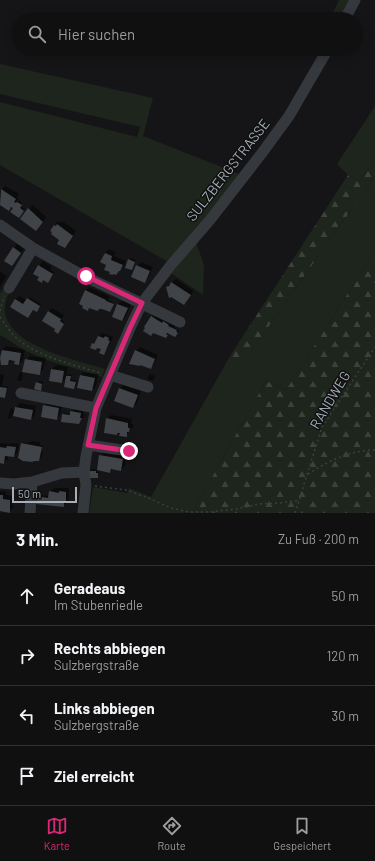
<!DOCTYPE html>
<html lang="de">
<head>
<meta charset="utf-8">
<style>
	:root { --surface:#101011; --page:#19191a; --text:#f1f3f6; --muted:#9c9d9f; --line:#303031; --accent:#db2777 }
	body { margin:0; font-family:Barlow,sans-serif; background:var(--page); color:var(--text) }
	.scale { position:absolute; left:12px; bottom:10px; width:65px; box-sizing:border-box; padding-left:4px; border:2px solid #a6afb7; border-top:0; font-size:11px; line-height:14px; white-space:nowrap; color:#a6afb7; -webkit-text-stroke:3px #101011; paint-order:stroke }
	.stop { position:absolute; width:12px; height:12px; margin:-9px; border:3px solid #db2777; border-radius:50%; background:#fff }
	.stop.end { background:#db2777; border-color:#fff; box-shadow:0 1px 4px #0008 }
	.list { margin:0; padding:0; list-style:none }
	h2 { display:flex; justify-content:space-between; align-items:center; height:52px; margin:0; padding:0 16px; font-size:17px }
	h2 small { font-size:13px; font-weight:400; color:var(--muted) }
	.list li { display:grid; grid-template-columns:26px 1fr auto; gap:12px; align-items:center; box-sizing:border-box; height:60px; padding:0 16px; border-top:1px solid var(--line) }
	.list b { display:block; font-size:15px; white-space:nowrap }
	.list p { margin:0; font-size:13px; white-space:nowrap; color:var(--muted) }
	.list em { font-size:13px; font-style:normal; color:var(--muted) }
	.icon { flex:none; width:22px; height:22px; fill:none; stroke:currentColor; stroke-width:2; stroke-linecap:round; stroke-linejoin:round }
	.map { position:relative; flex:none; width:375px; height:513px; overflow:hidden }
	.search { position:absolute; background:var(--surface); box-shadow:0 2px 10px #0003; left:12px; right:12px; top:12px; height:44px; display:flex; align-items:center; gap:10px; box-sizing:border-box; padding:0 14px; border-radius:22px; color:var(--muted); font-size:15px }
	.sheet { height:292px; background:var(--surface) }
	nav { display:flex; justify-content:space-around; align-items:center; box-sizing:border-box; height:56px; border-top:1px solid var(--line); background:var(--surface); font-size:11px; color:var(--muted) }
	nav a { display:grid; justify-items:center; gap:2px }
	nav .on { color:var(--accent) }
	.map>svg:first-child { display:block }
	.grass { fill:#1d251c }
	.forest { fill:url(#forest-firs) }
	.shadow { fill:#0007 }
	.building { fill:#404347 }
	.lines { fill:none; stroke-linecap:round; stroke-linejoin:round }
	.path { stroke:#3b3f43; stroke-width:1.5; stroke-dasharray:2 3; stroke-linecap:butt }
	.minor { stroke:#35383c; stroke-width:11 }
	.route { stroke:#db2777; stroke-width:5 }
	.labels { text-anchor:middle; stroke-width:3; stroke-linejoin:round; paint-order:stroke }
	.street-label { font-size:14px; fill:#a6afb7; stroke:#101011 }
</style>
</head>
<body>
<div class="map">
<svg width="375" height="513" viewBox="0 0 375 513">
	<defs>
		<pattern id="forest-firs" width="22" height="20" patternUnits="userSpaceOnUse"><rect width="22" height="20" fill="#1d251c"/><path d="M5 1l3.5 6h-7zM16 11l3.5 6h-7z" fill="#3b423b"/></pattern>
	</defs>
	<rect width="100%" height="100%" fill="#151517"/>
	<path class="grass" d="M339 0H352L341 19H330Z
		M0 64 153 98 143 136 242 175 168 262 0 165V102L137 137 140 127 0 94Z
		M375 106V162L359 181 348 175 337 164Z
		M375 176V251L286 390 266 381 192 513H89L93 487 127 493 129 488 151 497 230 356 242 364Z
		M196 242 204 265 203 295 168 271Z
		M3 289 9 293C6 300 3 309 6 317 17 348 76 360 105 369L102 377 47 360 26 351 0 335V293Z"/>
	<path class="forest" d="M375 162V176L242 364 230 356 348 175 359 181Z
		M375 251V513H192L266 381 286 390Z"/>
	<path class="shadow" d="M5 186 19 194 17 198 22 203 20 206 25 209 21 215 12 212 19 201 18 200 9 210 0 204V192Z
		M33 205 46 217 40 226 29 209Z
		M58 221 60 223 62 221 76 231 65 247 55 225Z
		M17 244 24 249 12 265 14 248Z
		M109 249 116 252 114 256 126 261 124 266 116 274 111 272 107 264 102 262 105 253Z
		M131 258 136 260 132 269 129 260Z
		M43 261 52 267 50 269 54 272 49 280 34 273Z
		M141 262 153 267 148 278 145 282 137 266Z
		M1 272 7 276 0 287V273Z
		M176 279 194 291 184 304 167 287Z
		M89 287 109 296 108 300 114 303 110 311 102 308 90 307 88 310 86 291Z
		M19 296 27 300 29 297 41 304 38 309H34L28 317 15 300Z
		M122 301 131 304 126 316 122 320 118 304Z
		M52 308 64 315 61 320 65 322 58 333 48 312Z
		M156 312 174 323 172 325 179 331 177 334 170 333 166 337 145 326Z
		M102 333 113 337 109 346 104 354 103 349 93 344 96 343 99 336Z
		M6 346 25 350 23 360 19 364 16 360H12L8 364H1L0 359 2 350Z
		M140 347 158 355 154 364 151 368 141 364 136 351Z
		M30 356 46 358 43 370 39 374 23 371 22 380 20 381H17L19 374 20 372 23 373 26 360Z
		M56 365 68 367 66 377 69 374 72 375 71 379 77 381 76 386 74 388 67 377 62 382 52 369Z
		M84 372 98 374 96 386 92 390 80 375Z
		M0 374 4 375 2 386 8 387 6 395 5 397 0 396Z
		M150 374 155 376 153 381 147 379Z
		M39 381 43 382 41 389 37 383Z
		M123 385 141 391 137 403 133 407 119 389Z
		M48 402 62 404 60 415 56 419 44 406Z
		M20 403 36 406 35 415 31 419 12 415 10 419 8 418 10 410 11 408 15 409Z
		M75 408 84 409 83 415H85L79 423 63 415 65 413 71 414Z
		M111 415 132 419 131 424H133V427L126 435 121 432H118L116 434 107 418Z
		M32 441 40 442V445H43L41 452 43 453 42 456 38 460 22 444 23 442 28 443Z
		M0 443 10 444 12 443 19 444 18 452 14 456 8 455V459L4 463 0 462Z
		M104 452 127 455 125 466 121 470 113 469 110 472 100 456Z
		M92 469 97 470V472H99V475L97 477 90 471Z
		M54 488H69V498L67 503 63 506 38 497 40 495 49 496 50 492Z
		M0 491 6 492V495L13 496 12 505 14 506 8 513 5 511 0 510Z"/>
	<path class="building" d="M1 189 16 199 14 202 16 203 17 202 22 205 20 208 24 211 19 218 10 212 13 208 11 207 9 211 0 205Z
		M28 208 43 222 36 231 20 219Z
		M57 224 73 236 65 248 57 244 59 240 51 234 52 232 50 231 54 225 56 226Z
		M13 247 21 253 12 266 4 261Z
		M105 253 112 256 111 260 123 265 120 271H119L116 275 113 274V275L109 274 110 272 104 270 106 265 100 262Z
		M128 259 135 262 132 270 125 268Z
		M38 265 53 274 48 283 43 280 42 283 37 280 39 277 33 274Z
		M136 265 150 271 145 283 131 277Z
		M171 282 191 295 184 305 171 297 169 298 166 287 169 286Z
		M85 290 106 300V301L114 304 110 312 102 309H99L98 311 89 308 88 311 82 308 83 306 79 304Z
		M27 298 40 306 37 312 33 310 28 318 10 307 15 299 23 304Z
		M117 304 128 308 122 321 112 317Z
		M48 311 61 319 60 321 64 324 58 334 54 331 55 329 42 321Z
		M151 316 162 323 163 321 169 325 168 326 177 330 176 331 178 333 175 337 167 333 166 334 168 335 166 338 153 333 151 336 143 331 145 328 144 327Z
		M98 336 104 338 105 336 109 338 108 340 110 341 104 355 99 353 101 349 97 348 96 350 90 348 92 343 94 344Z
		M2 350 21 353 19 365 14 364 15 361 9 360 8 365H1L0 358Z
		M135 350 155 359 151 369 140 365V366L129 364Z
		M25 359 42 362 40 375 22 372Z
		M51 369 64 371 62 383 49 381Z
		M80 375 95 378 92 391 77 388Z
		M66 376H71L70 381 76 382 74 389 64 387Z
		M36 382 42 384 41 391 34 389Z
		M0 387 7 388 5 398 0 397Z
		M119 388 138 395 133 408 114 401Z
		M43 405 59 408 57 420 41 417Z
		M15 407 33 410 31 420 13 416Z
		M70 411 81 413 80 418H82L79 424 61 422 62 414 70 415Z
		M106 418 128 423V428H130L129 432H127V437L119 436 120 433H117V435L104 433Z
		M21 443 42 447 39 461H35L32 462 23 461 18 458Z
		M7 446 16 447 14 457 5 456 4 464 0 463V447L6 448Z
		M99 455 123 459 121 471 111 469 110 473 97 470Z
		M89 471H96V473H98V478H89Z
		M49 491 59 493V491L66 492V502H64V507L36 504 37 496 48 498Z
		M0 495H3V499L10 500V513L0 511Z"/>
	<g class="lines">
		<path class="path" d="M375 281V286
			M0 311 4 296
			M0 317C6 326 12 335 20 341 38 356 77 366 101 373
			M308 474C328 461 351 450 375 450
			M95 486 126 490 146 497 171 508 189 512H210L236 509 259 504 280 503 300 500
			M295 513 322 427 375 347"/>
		<path class="minor" d="M345 19 355 0
			M0 225 33 248 80 274 180 322
			M9 288 33 248
			M110 375 148 387
			M21 393 96 408
			M88 445 129 451
			M0 483 14 484 32 482 62 473 84 472
			M30 513 32 482
			M83 513 86 485 84 472 86 456 96 408 130 328 142 303 171 265 210 220 262 153 289 116 328 49"/>
	</g>
	<g class="lines">
		<path class="route" d="M86 276 142 303 130 328 96 408 88 445 129 451"/>
	</g>
	<g class="labels">
		<g class="street-label">
			<text transform="translate(228 170) rotate(-52)" y="5">SULZBERGSTRASSE</text>
			<text transform="translate(330 400) rotate(-59)" y="5">RANDWEG</text>
		</g>
	</g>
</svg>
<div class="scale">50 m</div>
<div class="stop" style="left:86px;top:276px"></div>
<div class="stop end" style="left:129px;top:451px"></div>
<div class="search"><svg class="icon" aria-label="search" viewBox="0 0 24 24"><circle cx="10" cy="10" r="6"/><path d="M15 15l6 6"/></svg>Hier suchen</div>
</div>
<section class="sheet">
<h2>3 Min.<small>Zu Fuß · 200 m</small></h2>
<ul class="list">
<li><svg class="icon" aria-label="ahead" viewBox="0 0 24 24"><path d="M12 20V5M6 11l6-6 6 6"/></svg><div><b>Geradeaus</b><p>Im Stubenriedle</p></div><em>50 m</em></li>
<li><svg class="icon" aria-label="right" viewBox="0 0 24 24"><path d="M7 20v-9h11M14 6l5 5-5 5"/></svg><div><b>Rechts abbiegen</b><p>Sulzbergstraße</p></div><em>120 m</em></li>
<li><svg class="icon" aria-label="left" viewBox="0 0 24 24"><path d="M17 20v-9H6M10 6l-5 5 5 5"/></svg><div><b>Links abbiegen</b><p>Sulzbergstraße</p></div><em>30 m</em></li>
<li><svg class="icon" aria-label="arrive" viewBox="0 0 24 24"><path d="M6 21V4h12l-3 4 3 4H6"/></svg><div><b>Ziel erreicht</b></div></li>
</ul>
</section>
<nav>
<a class="on"><svg class="icon" aria-label="map" viewBox="0 0 24 24"><path d="M3 6l6-2 6 2 6-2v14l-6 2-6-2-6 2zM9 4v14M15 6v14"/></svg>Karte</a>
<a><svg class="icon" aria-label="directions" viewBox="0 0 24 24"><path d="M12 3l9 9-9 9-9-9zM9 14v-3h6M13 9l2 2-2 2"/></svg>Route</a>
<a><svg class="icon" aria-label="saved" viewBox="0 0 24 24"><path d="M7 4h10v16l-5-4-5 4z"/></svg>Gespeichert</a>
</nav>
</body>
</html>
